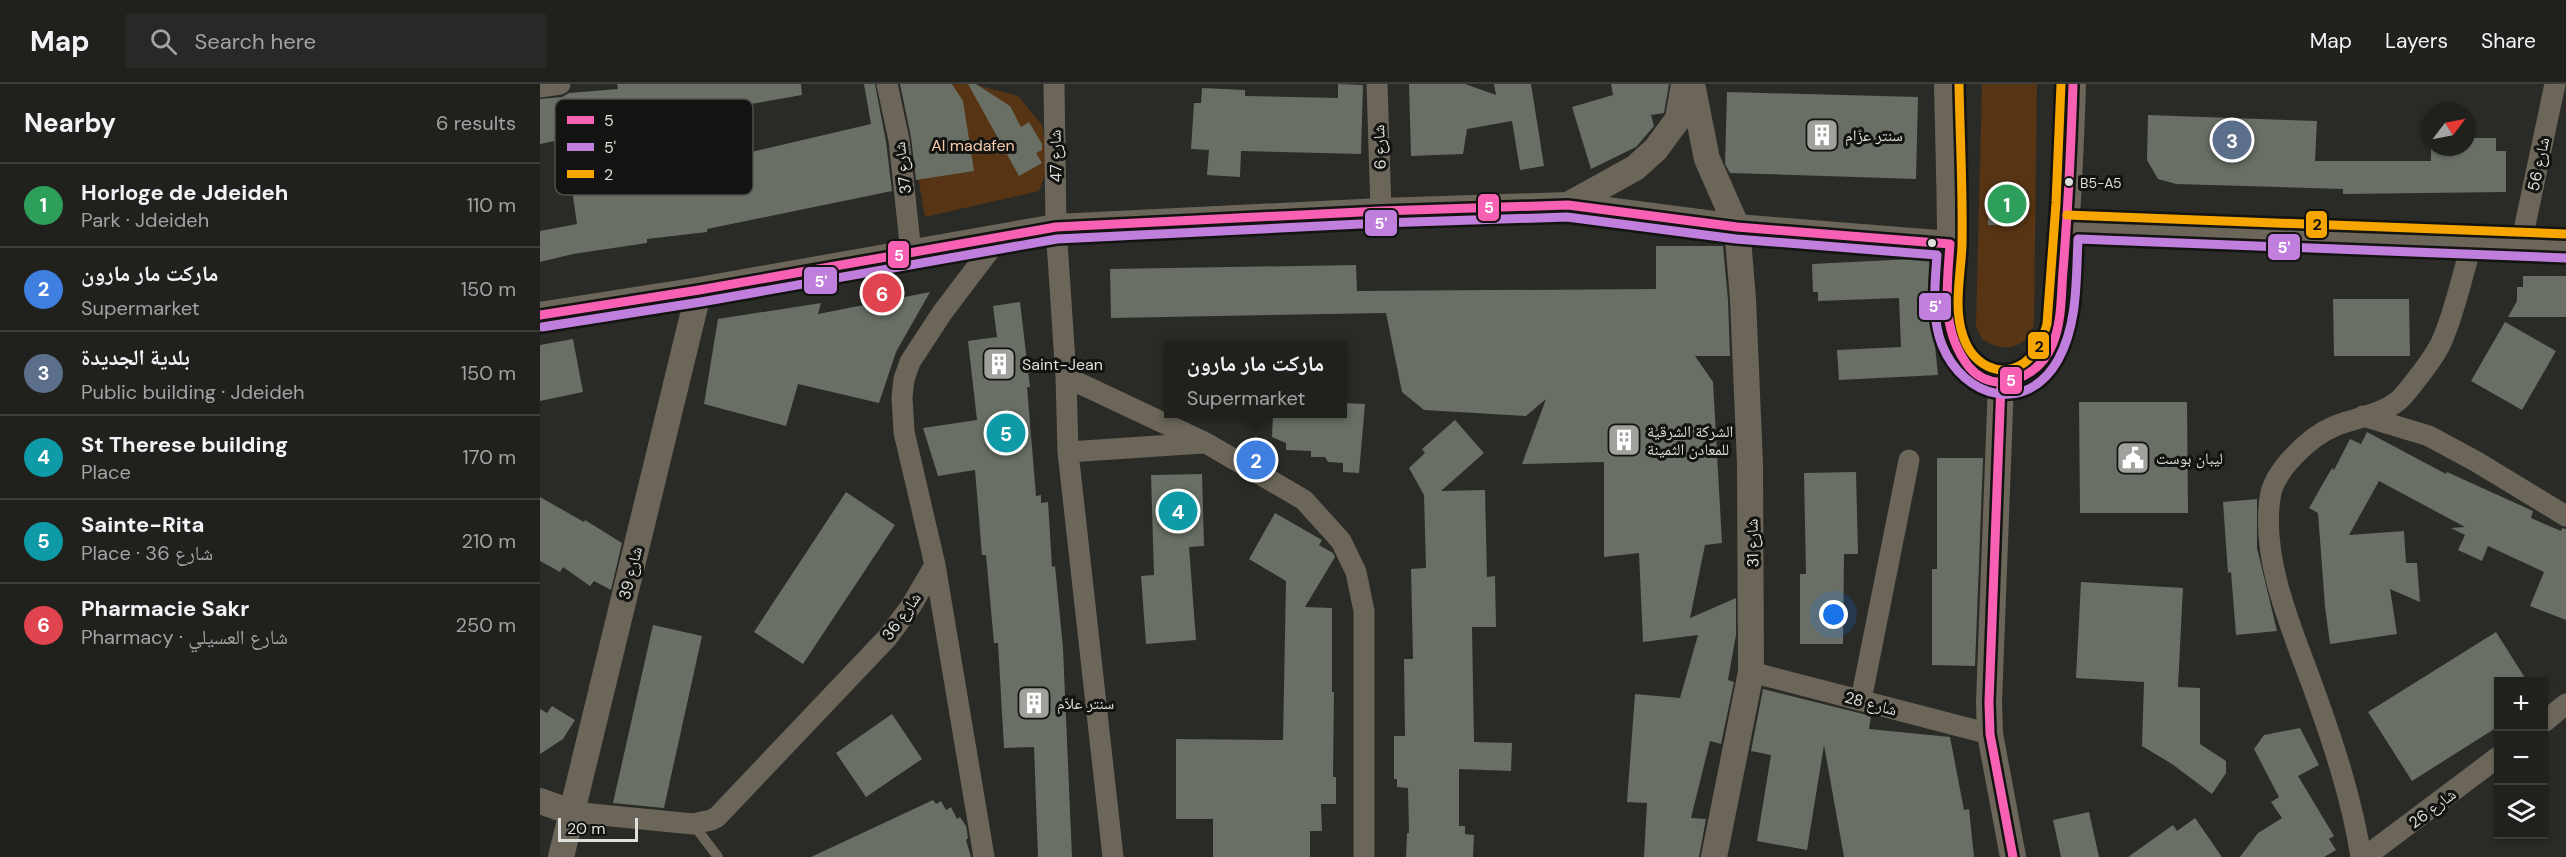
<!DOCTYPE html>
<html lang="en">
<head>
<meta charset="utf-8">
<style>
	:root { --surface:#20201d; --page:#282826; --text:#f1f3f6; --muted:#a2a3a4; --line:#3d3e3b; --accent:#d93025 }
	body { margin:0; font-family:"DM Sans","Noto Naskh Arabic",sans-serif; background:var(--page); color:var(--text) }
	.controls { position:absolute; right:18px; bottom:18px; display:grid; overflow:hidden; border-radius:0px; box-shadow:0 2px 4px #0004 }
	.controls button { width:54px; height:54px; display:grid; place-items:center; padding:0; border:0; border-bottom:2px solid var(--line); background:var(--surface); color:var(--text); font:30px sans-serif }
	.compass { position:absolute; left:1882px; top:18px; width:54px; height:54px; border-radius:50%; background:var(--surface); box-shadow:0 2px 4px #0004; rotate:58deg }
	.scale { position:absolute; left:18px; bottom:15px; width:80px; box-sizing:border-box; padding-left:6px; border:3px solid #dfdfdc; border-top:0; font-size:16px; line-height:21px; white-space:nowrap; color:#dfdfdc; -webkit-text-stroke:4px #131311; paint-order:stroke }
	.you { position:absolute; left:1294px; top:531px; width:21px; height:21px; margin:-15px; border:4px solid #fff; border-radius:50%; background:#1a73e8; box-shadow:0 0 0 9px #1a73e833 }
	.badge { display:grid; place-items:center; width:39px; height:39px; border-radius:50%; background:var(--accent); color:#fff; font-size:20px; font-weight:700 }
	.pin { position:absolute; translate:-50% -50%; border:3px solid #fff; box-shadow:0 2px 6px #0006 }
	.popup { position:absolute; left:624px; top:256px; width:183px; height:78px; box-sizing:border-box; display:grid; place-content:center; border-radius:0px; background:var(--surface); filter:drop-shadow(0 2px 4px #0005); font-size:20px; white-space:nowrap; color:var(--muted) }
	.popup b { font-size:22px; color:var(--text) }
	.popup::after { content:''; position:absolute; left:50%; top:100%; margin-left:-12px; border:12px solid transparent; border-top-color:var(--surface) }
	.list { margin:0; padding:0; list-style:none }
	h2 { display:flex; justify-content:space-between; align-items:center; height:78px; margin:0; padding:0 24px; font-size:26px }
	h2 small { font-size:20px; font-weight:400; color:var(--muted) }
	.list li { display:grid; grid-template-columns:39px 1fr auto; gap:18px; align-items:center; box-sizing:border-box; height:84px; padding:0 24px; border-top:2px solid var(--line) }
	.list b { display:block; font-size:22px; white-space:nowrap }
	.list p { margin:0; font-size:20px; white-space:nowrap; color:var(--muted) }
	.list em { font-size:20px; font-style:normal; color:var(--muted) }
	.icon { flex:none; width:33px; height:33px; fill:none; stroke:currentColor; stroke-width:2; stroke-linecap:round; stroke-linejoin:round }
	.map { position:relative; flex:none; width:2026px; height:773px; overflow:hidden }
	header { display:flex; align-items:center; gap:36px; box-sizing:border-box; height:84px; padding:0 30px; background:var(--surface); border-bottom:2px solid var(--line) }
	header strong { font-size:28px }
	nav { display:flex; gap:33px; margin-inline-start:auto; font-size:21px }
	.search { width:420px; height:54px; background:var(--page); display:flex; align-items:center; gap:15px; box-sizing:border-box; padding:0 21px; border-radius:0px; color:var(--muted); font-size:22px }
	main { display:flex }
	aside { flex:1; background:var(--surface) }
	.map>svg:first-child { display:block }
	.green { fill:#573414 }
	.building { fill:#696f64; fill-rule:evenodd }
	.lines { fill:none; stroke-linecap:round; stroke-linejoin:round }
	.service { stroke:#6b6659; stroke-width:10 }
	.minor { stroke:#6b6659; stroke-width:21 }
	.tertiary { stroke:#6b6659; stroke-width:26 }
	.bus-1-casing { stroke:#131311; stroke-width:14 }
	.bus-2-casing { stroke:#131311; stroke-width:14 }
	.bus-3-casing { stroke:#131311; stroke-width:14 }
	.bus-1 { stroke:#f860b3; stroke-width:9 }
	.bus-2 { stroke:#c07fdc; stroke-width:9 }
	.bus-3 { stroke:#f7a600; stroke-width:9 }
	.bus-dot { fill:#dfdfdc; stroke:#131311; stroke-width:2 }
	.labels { text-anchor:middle; stroke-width:6; stroke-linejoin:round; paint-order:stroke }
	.bus-label { font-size:14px; fill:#dfdfdc; stroke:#131311; text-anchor:start }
	.poi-label { font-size:16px; fill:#dfdfdc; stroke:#131311; text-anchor:start }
	.park-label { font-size:16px; fill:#f6cbab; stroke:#131311 }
	.street-label { font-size:16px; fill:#dfdfdc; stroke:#131311 }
	.key { fill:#131311; stroke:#50504e; stroke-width:1.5 }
	.key-label { font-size:16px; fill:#dfdfdc }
	.line-badge { stroke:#131311; stroke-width:2 }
	.badge-label { font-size:16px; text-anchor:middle; font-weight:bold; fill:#fff }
	.pale-badge-label { font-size:16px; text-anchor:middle; font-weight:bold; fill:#111 }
</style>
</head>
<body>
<header>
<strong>Map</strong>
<div class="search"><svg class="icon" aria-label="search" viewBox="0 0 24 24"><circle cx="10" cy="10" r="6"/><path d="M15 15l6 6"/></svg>Search here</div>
<nav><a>Map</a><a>Layers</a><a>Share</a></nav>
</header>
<main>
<aside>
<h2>Nearby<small>6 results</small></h2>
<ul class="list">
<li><span class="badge" style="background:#2e9e5b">1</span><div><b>Horloge de Jdeideh</b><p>Park · Jdeideh</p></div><em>110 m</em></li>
<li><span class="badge" style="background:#3f7fe0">2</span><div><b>ماركت مار مارون</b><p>Supermarket</p></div><em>150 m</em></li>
<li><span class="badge" style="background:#5c6f8a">3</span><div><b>بلدية الجديدة</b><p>Public building · Jdeideh</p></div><em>150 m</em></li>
<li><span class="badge" style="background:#0f9aa8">4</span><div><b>St Therese building</b><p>Place</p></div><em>170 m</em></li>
<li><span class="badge" style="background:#0f9aa8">5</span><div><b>Sainte-Rita</b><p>Place · شارع 36</p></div><em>210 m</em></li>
<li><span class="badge" style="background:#e0444e">6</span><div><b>Pharmacie Sakr</b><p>Pharmacy · شارع العسيلي</p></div><em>250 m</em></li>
</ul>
</aside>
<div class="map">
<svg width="2026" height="773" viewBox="0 0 2026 773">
	<rect width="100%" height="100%" fill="#2a2a27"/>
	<path class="green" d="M362 0H433L478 12 502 41 509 80 499 107 385 133Z
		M1442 0H1497L1494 241C1485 266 1463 269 1442 255L1436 242Z"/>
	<path class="building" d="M77 0H261L262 11 194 23 195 28 127 40 134 79 203 70 331 40 324 0H335L346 58 352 107 167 145V148L107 155V159L33 170 0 178V147L37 140 29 85 20 87 15 57 0 60V15L22 13 29 9 78 5ZM102 45 109 95 65 102 57 52Z
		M360 0H412L423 17 434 87 376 96 371 53Z
		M428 0H436L470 22 481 43 489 38 502 60V66L496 69 502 79 479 92Z
		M798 0 823 1 821 70 701 67 700 93 667 91 669 66 651 65 654 19H661L662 4 705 6V12L798 14Z
		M869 0H925L956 11 954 0H991L1004 82 980 86 972 37 927 45 923 70 871 72Z
		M1071 0H1129L1124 29 1111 31 1114 42 1096 63 1051 85 1032 23 1073 11Z
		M1187 8 1378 13 1376 95 1190 89 1185 80Z
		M1608 31 1777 37 1775 77H1891V63H1927V54H1956V67H1966V108L1803 110V105L1636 100 1618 95 1607 76Z
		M1470 118V141H1448V119Z
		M1116 162H1183L1188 216 1190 272H1155L1173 298 1182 459 1165 461 1150 534 1196 514V551L1188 596 1194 598 1181 660 1170 657 1151 734 1166 735 1159 773H1104L1107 719 1087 718 1095 610 1140 614 1158 551 1103 558 1099 469 1064 473V378L982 380 1006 315 986 332 884 326 862 308 846 229 571 234 570 185 816 181 817 207 1116 205Z
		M1392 174V232L1398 291 1299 296 1297 266 1361 263 1359 214 1278 217V208H1273L1272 180Z
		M1983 192H2026V233H1968L1977 217V203H1983Z
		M390 208 356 268 339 319 258 300 246 342 164 320 178 235 281 219 278 230Z
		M1793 215H1869L1870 272H1794Z
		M480 218 490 303H487L496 412 501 411V419L508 418 512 483 515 482 523 564 532 773H498L494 663 464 664 458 559H454L446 471H442L435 386 398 392 383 344 437 336 428 257 457 253 453 222Z
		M1965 238 2016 267 1982 326 1931 297Z
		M33 255 43 308 0 317V261Z
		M1539 318H1647L1648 429H1540Z
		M803 319 825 320 819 389 803 388V379L788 378 785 373H771V367L746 366V359L732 353 733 330H803Z
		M915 336 944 369 901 407 945 406 947 493 955 492 956 543H932L934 658 972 659 971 687 919 685V742H925V750L934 751 933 773H866L867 749H869L868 704 857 703V695H854V652H865L864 575H873L871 485 886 484 884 411 869 384 885 369 882 365Z
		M1827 348 1906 390 1907 388 1993 427 1991 434 2021 447 2022 444 2026 445V536L1990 522 2004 488 1948 462 1942 477 1918 466 1925 451 1911 444 1925 443 1839 397 1809 451 1864 447 1866 479H1877L1880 518 1850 505 1857 550 1790 560 1785 523 1778 429 1769 424 1792 384 1794 386 1810 355 1821 360Z
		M1397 374H1443L1435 582 1392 581V485H1397Z
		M1316 388 1318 470H1304L1303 560H1260V490H1266L1264 389Z
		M662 390 664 462 649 463 656 556 606 560 601 492 614 491 611 391Z
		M306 408 355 441 263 580 214 548Z
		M0 413 44 438 45 436 82 459 71 506 54 497 50 502 23 483 20 488 0 477Z
		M1717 415V464L1737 547 1696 551 1691 488 1688 489 1683 418Z
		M735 429 782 456 779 461 793 469 795 473 765 523 792 524V608H794L793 693H796V720H781L782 747H770V773H673V735H636V655L743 656 746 497 709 475Z
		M1541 498 1643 504 1638 603 1660 604V660L1686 677V689L1672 710 1632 680 1602 662 1604 598 1536 594Z
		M113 541 162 552 124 724 73 719Z
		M1956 548 1987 597H1959V642L1872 697 1828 628Z
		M1223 605 1331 632 1329 645 1410 653 1424 726 1429 725 1434 773H1304L1284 661 1267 766 1217 757 1231 671 1211 667Z
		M12 622 35 636 23 655 0 670V625L7 629Z
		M352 630 382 675 326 713 296 669Z
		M1760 644 1779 681 1758 692 1794 752 1789 755 1796 766 1784 773H1700L1718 749 1742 734 1731 718 1739 713 1714 665 1724 651Z
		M393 716 396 720 401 717 406 726 411 723 417 735 420 733 426 742 428 754 426 756 431 773H271Z
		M1549 728 1559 773H1521L1513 736Z
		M1655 734 1682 773H1588L1633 741 1637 747Z"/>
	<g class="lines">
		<path class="service" d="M153 740 178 773"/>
		<path class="minor" d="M347 0 359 56 371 169
			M514 0 516 143 526 293 528 368 573 773
			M837 0 841 127
			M0 3 20 0
			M1981 160 2015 0
			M526 293 666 359 764 416 801 457 816 488 824 527V773
			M1823 332 1889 352 1937 378 2026 432
			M528 368 663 359
			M1211 588 1450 650
			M1321 616 1369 376
			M2004 638 2026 620
			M31 728 153 740 171 736 177 733 347 554 371 522 395 481
			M444 773 395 481 364 348 362 313 364 295 370 278 402 229 458 155
			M1821 773C1812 715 1793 658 1773 603 1752 545 1721 477 1730 414 1733 387 1770 352 1795 342 1817 333 1848 330 1864 311 1876 296 1893 276 1901 259 1915 228 1922 192 1932 159
			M1825 773 1958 673"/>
		<path class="tertiary" d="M1152 0 1167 75 1197 143 1203 215 1210 380 1211 588 1174 773
			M1407 0C1408 53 1410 106 1410 159 1410 190 1402 225 1411 254 1416 270 1430 288 1445 295 1468 306 1495 290 1508 271 1522 249 1521 216 1523 191 1528 127 1531 64 1533 0
			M1028 121 1095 84 1116 65 1138 35 1144 0
			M1527 143 2026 162
			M0 231 159 206 516 143 841 127 1028 121 1197 143 1410 160
			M1461 299 1449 618 1450 650 1473 773
			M0 717 31 728
			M21 773 159 206"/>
		<defs>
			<path id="bus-1" d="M0 231 159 206 516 143 841 127 1028 121 1197 143 1410 160C1407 204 1400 246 1429 283 1441 297 1457 301 1474 296 1492 290 1506 277 1513 259 1522 237 1521 211 1523 187 1528 125 1531 63 1533 0
				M1461 299 1449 618 1450 650 1473 773"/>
			<path id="bus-2" d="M2 243 161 218 517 155 841 139 1027 133 1196 155 1397 171C1395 201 1391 233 1402 261 1424 315 1487 331 1518 276 1538 240 1536 195 1538 155L2026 174"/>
			<path id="bus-3" d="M1419 0C1420 54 1423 107 1422 161 1421 190 1413 224 1423 252 1432 279 1458 296 1484 279 1497 269 1503 256 1507 240L1516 119 1521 0
				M1527 131 2026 150"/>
		</defs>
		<use href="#bus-1" class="bus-1-casing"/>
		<use href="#bus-2" class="bus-2-casing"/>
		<use href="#bus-3" class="bus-3-casing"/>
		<use href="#bus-1" class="bus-1"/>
		<use href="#bus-2" class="bus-2"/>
		<use href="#bus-3" class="bus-3"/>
	</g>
	<defs>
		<symbol id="building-square" viewBox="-11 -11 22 22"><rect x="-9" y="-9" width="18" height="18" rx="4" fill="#a0a09d" stroke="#131311"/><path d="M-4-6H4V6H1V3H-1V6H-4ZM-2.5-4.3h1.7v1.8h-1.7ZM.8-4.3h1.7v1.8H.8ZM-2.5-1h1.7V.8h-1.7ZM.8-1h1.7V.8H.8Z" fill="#fff"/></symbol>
		<symbol id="civic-square" viewBox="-11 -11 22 22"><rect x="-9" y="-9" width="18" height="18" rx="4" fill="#a0a09d" stroke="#131311"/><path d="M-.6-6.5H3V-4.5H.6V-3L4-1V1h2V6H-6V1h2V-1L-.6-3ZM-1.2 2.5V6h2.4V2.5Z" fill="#fff"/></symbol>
	</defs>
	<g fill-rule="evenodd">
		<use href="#building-square" x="1263" y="32" width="38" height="38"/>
		<use href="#building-square" x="440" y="261" width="38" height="38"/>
		<use href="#building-square" x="1065" y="337" width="38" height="38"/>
		<use href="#civic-square" x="1574" y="355" width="38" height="38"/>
		<use href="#building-square" x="475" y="600" width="38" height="38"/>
	</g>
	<g class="bus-dot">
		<circle cx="1529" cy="98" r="5"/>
		<circle cx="1392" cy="159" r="5"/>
	</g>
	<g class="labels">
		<g class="bus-label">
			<text x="1540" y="104">B5-A5</text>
		</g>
		<g class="poi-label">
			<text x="1305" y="57">سنتر عزّام</text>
			<text x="482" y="286">Saint-Jean</text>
			<text x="1107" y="353">الشركة الشرقية<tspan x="1107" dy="18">للمعادن الثمينة</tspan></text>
			<text x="1616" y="380">ليبان بوست</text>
			<text x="517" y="625">سنتر علاّم</text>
		</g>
		<g class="park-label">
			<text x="433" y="67">Al madafen</text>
		</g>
		<g class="street-label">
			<text transform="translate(839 63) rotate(-92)" y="6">شارع 6</text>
			<text transform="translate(515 72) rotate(-91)" y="6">شارع 47</text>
			<text transform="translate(1998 80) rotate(-78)" y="6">شارع 56</text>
			<text transform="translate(362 84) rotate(-97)" y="6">شارع 37</text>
			<text transform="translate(1212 459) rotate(-91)" y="6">شارع 31</text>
			<text transform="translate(90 489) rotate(-76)" y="6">شارع 39</text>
			<text transform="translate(361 532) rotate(-54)" y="6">شارع 36</text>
			<text transform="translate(1331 619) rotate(15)" y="6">شارع 28</text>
			<text transform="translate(1892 724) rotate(-37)" y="6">شارع 26</text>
		</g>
	</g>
	<rect x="15" y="15" width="198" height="96" rx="9" class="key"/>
	<rect x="27" y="32" width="27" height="8" fill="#f860b3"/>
	<rect x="27" y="59" width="27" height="8" fill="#c07fdc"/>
	<rect x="27" y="86" width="27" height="8" fill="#f7a600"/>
	<g class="key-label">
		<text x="64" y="42">5</text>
		<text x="64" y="69">5'</text>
		<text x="64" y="96">2</text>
	</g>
	<g class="line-badge">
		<rect x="937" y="109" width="23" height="29" rx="6" fill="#f860b3"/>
		<rect x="824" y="125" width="34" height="28" rx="6" fill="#c07fdc"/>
		<rect x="1765" y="126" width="23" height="29" rx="6" fill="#f7a600"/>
		<rect x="1727" y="149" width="34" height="28" rx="6" fill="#c07fdc"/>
		<rect x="347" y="156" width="23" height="29" rx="6" fill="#f860b3"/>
		<rect x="263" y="182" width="35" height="29" rx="6" fill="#c07fdc"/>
		<rect x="1378" y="208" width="34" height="29" rx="6" fill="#c07fdc"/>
		<rect x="1487" y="247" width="23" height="29" rx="6" fill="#f7a600"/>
		<rect x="1459" y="282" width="24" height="29" rx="6" fill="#f860b3"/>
	</g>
	<g class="badge-label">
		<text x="949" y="129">5</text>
		<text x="841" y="145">5'</text>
		<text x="1744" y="169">5'</text>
		<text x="359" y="177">5</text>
		<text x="281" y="203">5'</text>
		<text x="1395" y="228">5'</text>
		<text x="1471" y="302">5</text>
	</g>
	<g class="pale-badge-label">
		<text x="1777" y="146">2</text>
		<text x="1499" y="268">2</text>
	</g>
</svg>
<div class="controls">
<button>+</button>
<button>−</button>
<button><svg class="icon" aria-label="layers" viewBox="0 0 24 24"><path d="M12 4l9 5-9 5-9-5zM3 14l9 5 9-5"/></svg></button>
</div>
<svg class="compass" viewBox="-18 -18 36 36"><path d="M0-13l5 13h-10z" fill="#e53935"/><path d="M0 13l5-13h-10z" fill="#a2a3a4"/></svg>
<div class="scale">20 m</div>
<div class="you"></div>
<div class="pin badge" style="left:1467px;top:120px;background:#2e9e5b">1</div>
<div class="pin badge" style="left:716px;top:376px;background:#3f7fe0">2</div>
<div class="popup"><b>ماركت مار مارون</b>Supermarket</div>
<div class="pin badge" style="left:1692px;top:56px;background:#5c6f8a">3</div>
<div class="pin badge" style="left:638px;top:427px;background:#0f9aa8">4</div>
<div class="pin badge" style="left:466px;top:349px;background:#0f9aa8">5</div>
<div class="pin badge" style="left:342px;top:209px;background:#e0444e">6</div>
</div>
</main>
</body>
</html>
